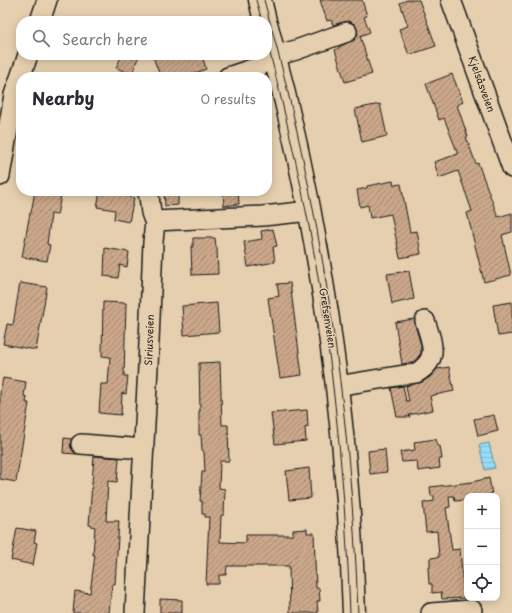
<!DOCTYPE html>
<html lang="en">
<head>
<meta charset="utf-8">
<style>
	:root { --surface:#fff; --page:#f2f2f3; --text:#2b2b33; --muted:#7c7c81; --line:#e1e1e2 }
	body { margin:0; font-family:"Playpen Sans",sans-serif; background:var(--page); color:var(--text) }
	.controls { position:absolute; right:12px; bottom:12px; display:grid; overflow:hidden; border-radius:8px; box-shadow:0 2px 10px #0003 }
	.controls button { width:36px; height:36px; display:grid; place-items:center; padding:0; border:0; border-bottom:1px solid var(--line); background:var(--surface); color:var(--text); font:20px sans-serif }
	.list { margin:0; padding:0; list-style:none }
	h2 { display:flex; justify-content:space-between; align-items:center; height:52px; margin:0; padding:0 16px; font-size:17px }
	h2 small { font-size:13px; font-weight:400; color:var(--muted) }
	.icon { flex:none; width:22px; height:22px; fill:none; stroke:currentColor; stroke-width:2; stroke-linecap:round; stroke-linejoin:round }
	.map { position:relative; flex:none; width:512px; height:613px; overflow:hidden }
	.search { position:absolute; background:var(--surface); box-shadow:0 2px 10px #0003; left:16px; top:16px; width:256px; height:44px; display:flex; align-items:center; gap:10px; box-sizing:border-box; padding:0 14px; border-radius:16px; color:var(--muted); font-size:15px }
	.panel { position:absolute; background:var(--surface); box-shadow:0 2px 10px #0003; left:16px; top:72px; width:256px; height:124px; border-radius:16px }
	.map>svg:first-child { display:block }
	.water { fill:url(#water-rules); stroke:#658fa0 }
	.building { fill:url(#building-hatch); stroke:#1c1c1c }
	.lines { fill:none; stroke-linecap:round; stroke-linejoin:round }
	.minor-casing { stroke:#1c1c1c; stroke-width:22 }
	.major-casing { stroke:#1c1c1c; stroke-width:25 }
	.minor { stroke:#e5cfae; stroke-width:19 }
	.major { stroke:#e5cfae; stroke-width:22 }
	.tram { stroke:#1c1c1c; stroke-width:1 }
	.labels { text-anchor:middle; stroke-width:3; stroke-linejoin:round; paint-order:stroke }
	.street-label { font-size:10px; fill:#1c1c1c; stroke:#e5cfae }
</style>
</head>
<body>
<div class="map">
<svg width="512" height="613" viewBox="0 0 512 613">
	<defs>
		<pattern id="water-rules" width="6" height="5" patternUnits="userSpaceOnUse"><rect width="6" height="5" fill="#96dcf8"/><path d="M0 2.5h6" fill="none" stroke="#81bcd4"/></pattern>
		<pattern id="building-hatch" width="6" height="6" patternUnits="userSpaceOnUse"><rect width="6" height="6" fill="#cba88a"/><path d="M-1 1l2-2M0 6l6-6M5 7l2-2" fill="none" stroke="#a48870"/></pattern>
	</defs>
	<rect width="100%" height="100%" fill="#e5cfae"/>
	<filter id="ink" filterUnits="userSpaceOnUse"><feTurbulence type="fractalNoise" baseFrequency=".025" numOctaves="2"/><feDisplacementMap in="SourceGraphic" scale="8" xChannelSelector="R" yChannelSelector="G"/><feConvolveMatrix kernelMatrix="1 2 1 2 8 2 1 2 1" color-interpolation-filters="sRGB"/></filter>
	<g filter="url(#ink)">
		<path class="water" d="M489 443 495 468 485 470 479 445Z"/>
		<path class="building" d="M320 0H362L367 16 364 17 370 32 360 36 372 74 345 82 335 50 339 48V47L355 39 358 34 357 29 354 24 349 21 343 22 333 25 331 20 327 21Z
			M407 0H419L436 46 409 55 399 29 408 26 400 3Z
			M122 55H139L132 74 116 68Z
			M152 55H202L206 69 185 77H161Z
			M452 74 463 102 457 105 468 137H466L476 164 478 163 498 217 512 213V232L502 235 511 275 484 282 467 213 472 211 458 171 439 178 434 162 458 154 444 118 439 120 426 84Z
			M380 104 387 136 362 142 355 109Z
			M393 181 394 185 401 184 410 232 417 231 421 254 400 258 391 214 370 218 368 205 360 207 357 190 367 188V186Z
			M35 191H62L57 215 51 214 47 244 50 245 47 261 22 257 30 213H31Z
			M100 191H130L129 197 134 198 129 222 114 219 115 210 97 207Z
			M164 191H178V205L165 206Z
			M223 191H238L239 204 224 206Z
			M273 229 277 246 273 247 275 262 248 267 244 242 262 239 261 231Z
			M193 238H215L216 247H217L218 274 192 275 191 247H193Z
			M105 248 129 252 127 267 120 265 118 278 104 276Z
			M409 271 414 299 392 304 387 274Z
			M20 283 47 287 36 350 3 344 7 324 13 325Z
			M290 283 302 375 280 378 268 298 279 296 277 284Z
			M103 302 126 303 124 376H128L126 394 122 393 121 415 99 413 101 384H108L110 357 102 356Z
			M512 302V334L498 336 493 305Z
			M217 303 219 332 184 335 182 306Z
			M414 319 415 325 421 345V353L416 360 412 363 402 364 395 322Z
			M220 362 222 425H228L229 461H220L219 488 225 489 224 515H221L220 542 246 543V535H293V530L307 529V533H314L316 588H319L320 601H317L318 613H290L289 566H227L226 575H219V584H206L209 517H205V514H202V501H200L202 472H205L204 452 202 450 201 435H199V411H200L199 363Z
			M449 367 454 391 430 396 433 410 413 414 409 415 410 417H397L391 388 403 386 406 401H409L406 386 422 382 430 377 437 369Z
			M3 378 26 382 24 396 27 397 26 403H29L16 482 0 479V393Z
			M307 410 308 427 305 428 306 441 275 444 271 413Z
			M494 415 498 431 478 436 474 419Z
			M64 438 72 439 70 444 71 448 77 454 63 453Z
			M436 439 437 446H440L442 459H439L440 468 418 471 417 461 402 462 400 452 415 450 414 442Z
			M385 449 387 472 370 474 368 451Z
			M94 456 119 458 117 482 108 481 106 521H119L115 584H112L109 613H73L75 591 90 593 95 555H93L95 527 89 525Z
			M309 468 311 498 289 500 286 471Z
			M489 478 492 494 483 496H467V500L455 501 454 496H449L450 507 446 508 452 550 460 549 464 598 442 599 441 592 432 593V584H429L428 568H430V558L439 557 437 531 426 532 423 503 434 501V496H431L430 487 472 482Z
			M17 528 36 531 34 542 37 543 33 565 11 560Z
			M160 599 182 600V613H160Z"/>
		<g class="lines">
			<defs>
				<path id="minor" d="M451 0 512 168
					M40 21 47 0
					M228 77 258 67 275 56 296 50 347 32
					M0 176 14 95 28 55
					M147 191C152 201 148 213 155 221
					M337 386 416 373C440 360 432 342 425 321
					M81 444 144 449
					M135 613 148 367 153 242 155 221 263 216 310 211
					M431 613 472 610"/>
				<path id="major" d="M260 0 265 21
					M267 27C319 219 348 415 354 613"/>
			</defs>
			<use href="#minor" class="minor-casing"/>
			<use href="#major" class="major-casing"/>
			<use href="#minor" class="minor"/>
			<use href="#major" class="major"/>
			<path class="tram" d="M256 0 262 21
				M264 0C320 200 351 405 358 613
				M267 41C287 121 306 201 319 283 336 393 346 502 350 613"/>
		</g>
	</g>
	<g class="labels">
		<g class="street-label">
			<text transform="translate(482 84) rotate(70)" y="4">Kjelsåsveien</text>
			<text transform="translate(328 318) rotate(81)" y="4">Grefsenveien</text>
			<text transform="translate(149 340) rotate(-88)" y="4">Siriusveien</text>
		</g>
	</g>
</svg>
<div class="controls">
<button>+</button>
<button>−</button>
<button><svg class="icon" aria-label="locate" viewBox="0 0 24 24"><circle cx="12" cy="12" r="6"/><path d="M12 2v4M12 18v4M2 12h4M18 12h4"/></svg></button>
</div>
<div class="search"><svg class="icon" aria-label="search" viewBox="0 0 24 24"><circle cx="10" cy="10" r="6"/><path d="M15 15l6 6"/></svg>Search here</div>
<section class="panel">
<h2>Nearby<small>0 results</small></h2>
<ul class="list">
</ul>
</section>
</div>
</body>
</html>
